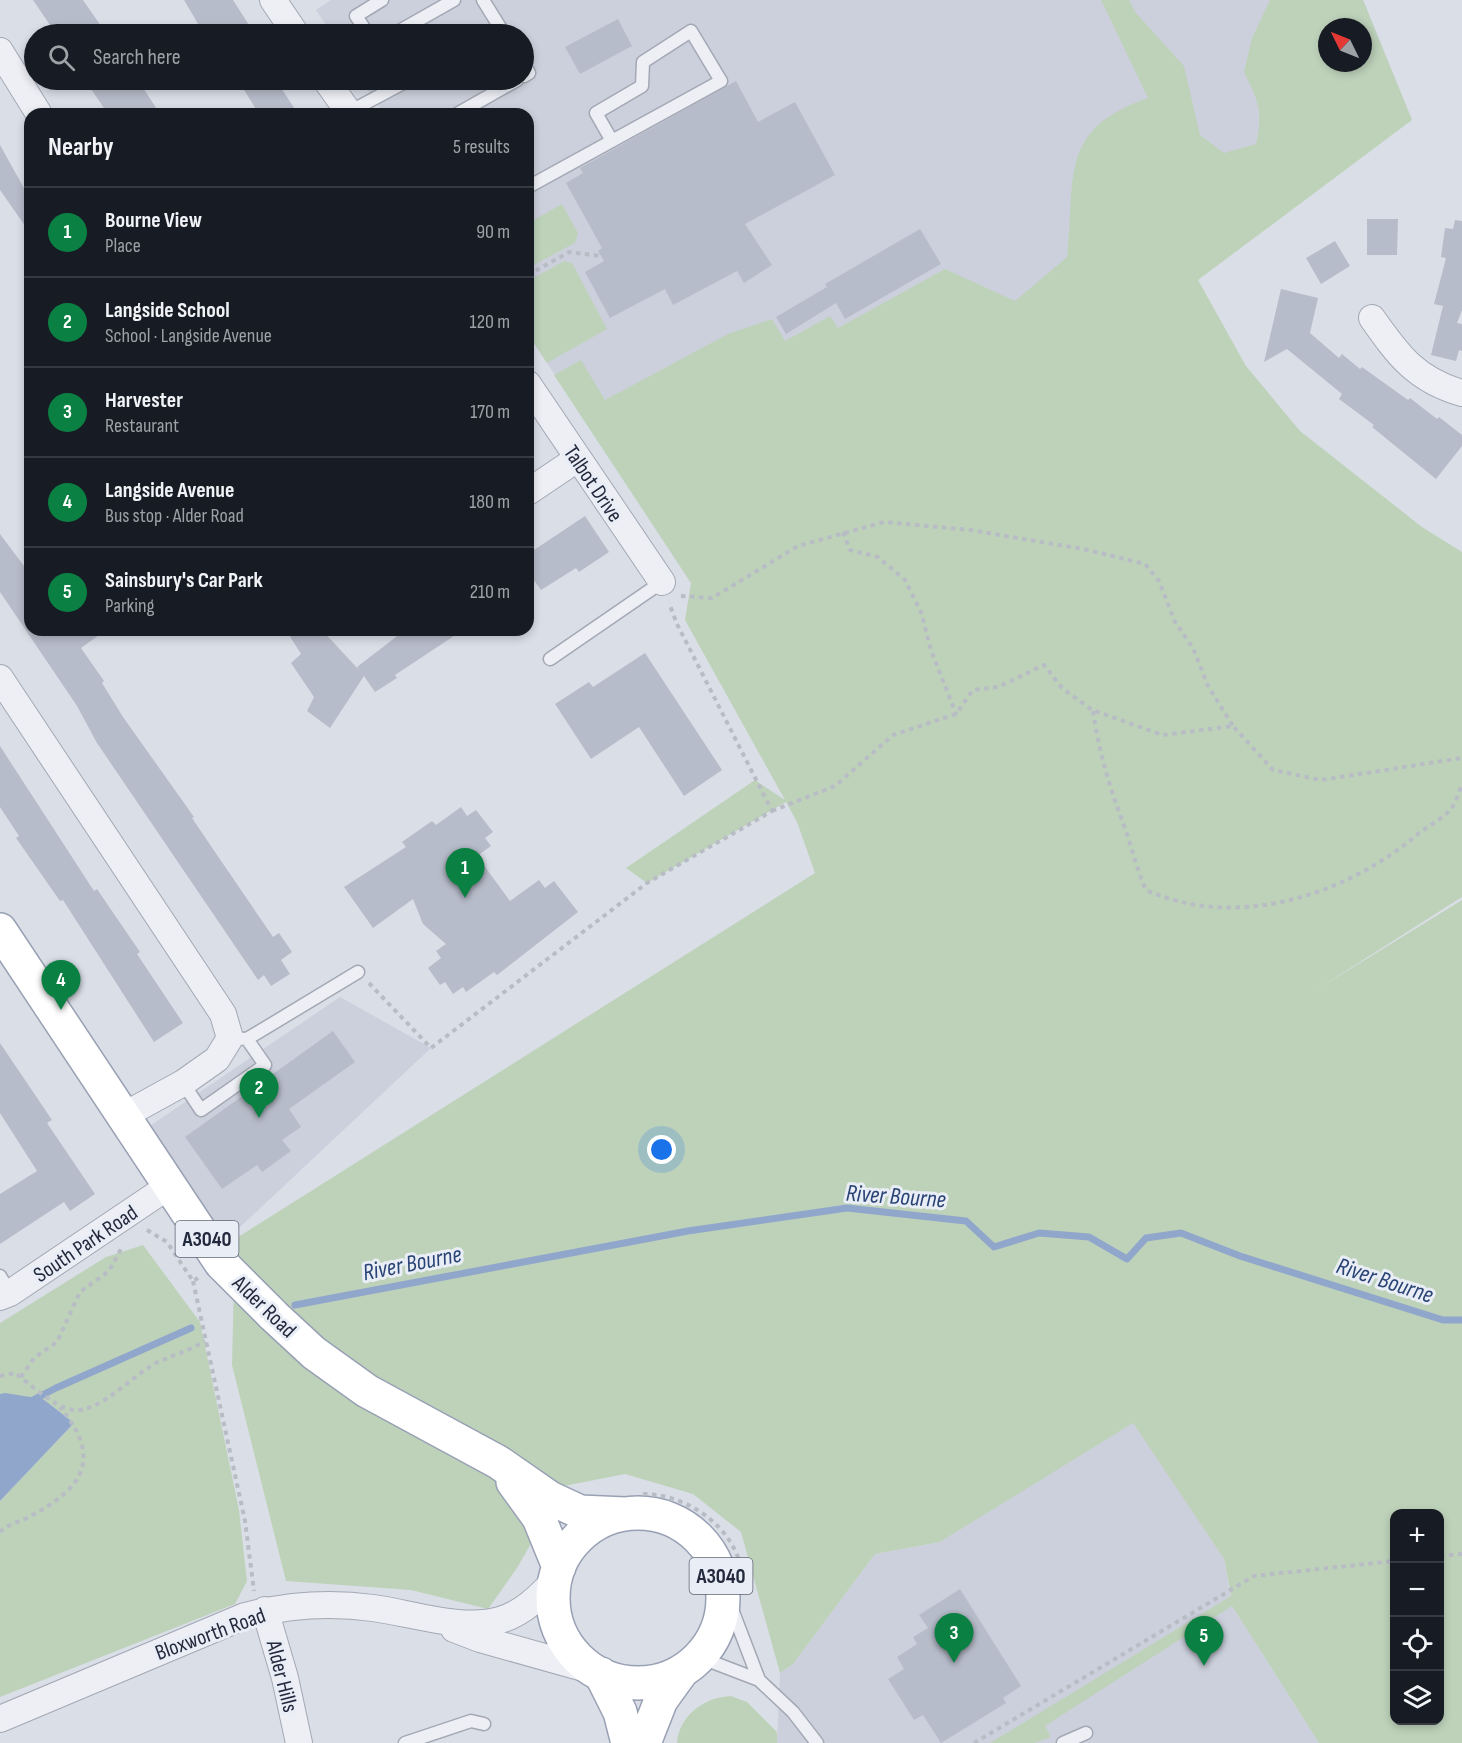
<!DOCTYPE html>
<html lang="en">
<head>
<meta charset="utf-8">
<style>
	:root { --surface:#171b24; --page:#242831; --text:#f1f3f6; --muted:#9ea1a6; --line:#363941; --accent:#0b8043 }
	body { margin:0; font-family:"Sofia Sans Condensed",sans-serif; background:var(--page); color:var(--text) }
	.controls { position:absolute; right:18px; bottom:18px; display:grid; overflow:hidden; border-radius:12px; box-shadow:0 3px 9px #0003 }
	.controls button { width:54px; height:54px; display:grid; place-items:center; padding:0; border:0; border-bottom:2px solid var(--line); background:var(--surface); color:var(--text); font:30px sans-serif }
	.compass { position:absolute; left:1318px; top:18px; width:54px; height:54px; border-radius:50%; background:var(--surface); box-shadow:0 3px 9px #0003; rotate:313deg }
	.you { position:absolute; left:662px; top:1150px; width:21px; height:21px; margin:-15px; border:4px solid #fff; border-radius:50%; background:#1a73e8; box-shadow:0 0 0 9px #1a73e833 }
	.badge { display:grid; place-items:center; width:39px; height:39px; border-radius:50%; background:var(--accent); color:#fff; font-size:20px; font-weight:700 }
	.pin { position:absolute; translate:-50% -50px; filter:drop-shadow(0 2px 3px #0008) }
	.pin::after { content:''; position:absolute; top:32px; width:21px; height:18px; background:inherit; clip-path:polygon(0 0,100% 0,50% 100%) }
	.list { margin:0; padding:0; list-style:none }
	h2 { display:flex; justify-content:space-between; align-items:center; height:78px; margin:0; padding:0 24px; font-size:26px }
	h2 small { font-size:20px; font-weight:400; color:var(--muted) }
	.list li { display:grid; grid-template-columns:39px 1fr auto; gap:18px; align-items:center; box-sizing:border-box; height:90px; padding:0 24px; border-top:2px solid var(--line) }
	.list b { display:block; font-size:22px; white-space:nowrap }
	.list p { margin:0; font-size:20px; white-space:nowrap; color:var(--muted) }
	.list em { font-size:20px; font-style:normal; color:var(--muted) }
	.icon { flex:none; width:33px; height:33px; fill:none; stroke:currentColor; stroke-width:2; stroke-linecap:round; stroke-linejoin:round }
	.map { position:relative; flex:none; width:1462px; height:1743px; overflow:hidden }
	.search { position:absolute; background:var(--surface); box-shadow:0 3px 9px #0003; left:24px; top:24px; width:510px; height:66px; display:flex; align-items:center; gap:15px; box-sizing:border-box; padding:0 21px; border-radius:33px; color:var(--muted); font-size:22px }
	.panel { position:absolute; background:var(--surface); box-shadow:0 3px 9px #0003; left:24px; top:108px; width:510px; height:528px; border-radius:18px }
	.map>svg:first-child { display:block }
	.built { fill:#ccd0dc; fill-rule:evenodd }
	.green { fill:#bed2ba; fill-rule:evenodd }
	.water { fill:#90a7cb }
	.lines { fill:none; stroke-linecap:round; stroke-linejoin:round }
	.stream { stroke:#90a7cb; stroke-width:7 }
	.building { fill:#b7bcca }
	.lane-casing { stroke:#a3a8b4; stroke-width:15 }
	.street-casing { stroke:#a3a8b4; stroke-width:28 }
	.primary-casing { stroke:#98a0b4; stroke-width:36 }
	.path { stroke:#b8bcc5; stroke-width:4; stroke-dasharray:4.5 4.5; stroke-linecap:butt }
	.lane { stroke:#edeff5; stroke-width:12 }
	.street { stroke:#edeff5; stroke-width:26 }
	.primary { stroke:#fff; stroke-width:33 }
	.labels { text-anchor:middle; stroke-width:6; stroke-linejoin:round; paint-order:stroke }
	.shield { fill:#e9edf5; stroke:#5e6475; stroke-width:1.5 }
	.shield-label { font-size:21px; font-weight:bold; fill:#232a3e }
	.street-label { font-size:22px; fill:#232a3e; stroke:#e9edf5 }
	.water-label { font-size:24px; font-style:italic; fill:#294375; stroke:#e9edf5 }
</style>
</head>
<body>
<div class="map">
<svg width="1462" height="1743" viewBox="0 0 1462 1743">
	<rect width="100%" height="100%" fill="#dadee7"/>
	<path class="built" d="M331 0H1363L1412 120 691 583 528 334V114H384L361 80H524V34H332L316 10ZM1327 27H1363V63H1327Z
		M340 997 431 1048 223 1243 141 1132Z
		M1133 1422 1224 1559 1232 1606 1319 1743H777L780 1673 793 1664 875 1554 940 1542Z"/>
	<path class="green" d="M1101 0H1129L1136 13 1184 66 1200 135 1224 153 1256 144C1263 112 1259 102 1244 72L1252 38 1270 0H1363L1412 120 1198 280 1246 366 1300 431 1422 527 1462 552V897L1316 990 1462 900V1743H1319L1232 1606 1045 1726 1051 1737 1035 1743H990L1231 1596 1224 1559 1133 1423 940 1542 875 1554 793 1664 780 1673 741 1532 693 1494 625 1474 564 1486 517 1568 488 1609 411 1590 286 1581 232 1365 235 1239 815 873 797 822 786 802 647 883 626 868 755 780 785 800 685 620 691 583 554 375 581 360 605 400 728 334 772 319 785 341 830 316 838 328 945 269 1015 301 1067 257C1076 179 1057 129 1148 98ZM1327 27H1363V63H1327ZM1394 1514H1440V1720H1394Z
		M562 204 578 233 575 243 528 268V223Z
		M564 261 572 263 607 329 547 363 528 334V281Z
		M143 1245 200 1322 239 1510 247 1581 235 1604 0 1697V1501L74 1423 43 1399 0 1394V1323L106 1257Z
		M731 1696 747 1702 777 1732V1743H677C679 1715 705 1697 731 1696Z"/>
	<path class="water" d="M5 1393 43 1399 74 1423 0 1501V1394Z"/>
	<g class="lines">
		<path class="stream" d="M295 1305 688 1231 847 1208 966 1221 994 1247 1039 1233 1089 1237 1127 1259 1146 1238 1181 1233 1240 1256 1443 1320H1462
			M31 1401 56 1388 191 1328"/>
	</g>
	<path class="building" d="M33 0H83L101 26 89 34H56Z
		M184 0H233L249 25 234 34H204Z
		M618 19 632 46 580 74 565 47Z
		M85 80H138L160 114H108Z
		M238 80H276L298 114H259Z
		M736 81 758 122 795 102 835 175 745 224 772 265 744 283 737 271 673 305 665 289 610 318 585 272 604 261 598 251 602 248 566 183 583 173 580 168Z
		M0 145 30 199V233L0 190Z
		M1367 219H1398L1397 255H1367Z
		M1455 220 1462 221V310L1457 323 1462 324V351L1459 350 1456 361 1431 355 1443 306 1434 304 1446 258 1441 257 1445 228 1453 229Z
		M920 229 941 264 845 319 836 303 786 334 776 317 827 287 825 284Z
		M1335 241 1350 266 1321 284 1306 258Z
		M1281 289 1318 298 1310 333 1339 358 1342 354 1360 369 1362 367 1408 400 1410 398 1437 419 1439 417 1462 435V446L1436 479 1372 427 1374 425 1339 399 1342 394 1287 349 1264 362Z
		M585 516 609 552 579 572 576 568 541 590 528 572V554Z
		M0 534 30 574V630H106L81 648 104 681 102 683 123 717 194 817 192 818 215 852 273 937 279 933 292 952 281 960 290 974 271 986 264 975 258 980 97 743 77 706 0 592Z
		M286 630H322L359 670 357 667 405 630H463L395 675 397 678 375 692 364 676 330 728 307 711 314 697 291 663 301 654Z
		M645 653 722 770 684 796 639 727 591 759 555 704 589 682 593 687Z
		M0 746 94 891 97 889 140 952 137 954 183 1023 154 1042 63 900 60 901 16 838 19 836 0 807Z
		M461 807 467 816 476 810 493 832 485 838 491 846 477 856 510 901 539 880 545 888 554 881 578 912 497 975 494 972 466 992 463 987 453 994 445 982 440 985 428 968 441 958 436 951 446 944 423 924 413 899 373 928 344 887 406 847 402 842 432 821 436 825Z
		M333 1031 355 1062 289 1109 301 1127 282 1140 291 1151 262 1172 257 1165 222 1189 185 1137Z
		M0 1043 52 1120 47 1123 95 1194 70 1211 64 1202 0 1244V1194L37 1171 0 1113Z
		M960 1589 1021 1686 1003 1698 1006 1703 941 1743 923 1715 914 1720 888 1679 904 1669 897 1657 917 1644 913 1637 928 1628 919 1615Z"/>
	<g class="lines">
		<defs>
			<path id="lane" d="M483 0 501 29
				M368 34 356 16 382 0
				M394 34 454 0
				M524 64 529 73 524 76
				M349 112 409 80
				M457 114 517 80
				M528 187 721 81 691 31 643 62 642 86 596 113 612 141
				M550 659 662 582
				M230 1038 247 1039 358 972
				M183 1083 201 1110 265 1065 247 1039
				M0 1276 10 1293
				M723 1586 759 1680
				M699 1657 759 1680 793 1712 817 1743
				M405 1743 471 1721 484 1724
				M1063 1743 1086 1733"/>
			<path id="street" d="M273 0 296 34
				M0 51 39 114
				M326 80 350 114
				M1372 318C1398 355 1416 380 1462 393
				M528 384 662 582
				M528 492 577 459
				M0 678 223 1014 230 1038 217 1059 183 1083 123 1116
				M0 1297 10 1293 169 1186
				M265 1610 285 1678 299 1743
				M454 1629 480 1639 594 1671
				M0 1719 245 1616C287 1605 330 1602 373 1608 411 1613 462 1631 500 1620 522 1614 540 1596 555 1580"/>
			<path id="primary" d="M0 930 221 1263 274 1316 314 1353 367 1391 498 1462 550 1498 580 1512 625 1514
				M513 1482 539 1518 559 1567
				M553 1598a85 85 0 1 1 170 0a85 85 0 1 1-170 0Z
				M601 1674 620 1712 628 1743
				M644 1743 661 1700 682 1671"/>
		</defs>
		<use href="#lane" class="lane-casing"/>
		<use href="#street" class="street-casing"/>
		<use href="#primary" class="primary-casing"/>
		<path class="path" d="M528 275 569 252 601 256
			M843 532 850 550 878 557 905 580 921 612 931 650 956 714
			M681 596 712 598 798 546 884 522 971 530 1088 550 1145 564 1159 581 1175 622 1193 648 1208 686 1233 726
			M1093 711C1099 752 1110 789 1125 828 1132 849 1137 870 1146 890 1237 931 1346 895 1418 834 1428 826 1442 819 1451 809 1456 803 1459 791 1462 784
			M772 811 835 786 893 735 956 714 973 690 998 687 1044 665 1062 688 1092 710 1163 735 1233 726 1273 770 1321 780 1462 758
			M369 983 431 1048 647 883 772 811 677 624 669 603
			M147 1230 167 1242 193 1281 198 1278
			M193 1281 245 1521 254 1591
			M0 1376 15 1373C32 1385 53 1407 74 1410 100 1413 135 1373 158 1362 174 1355 190 1350 205 1341
			M21 1377 34 1358 57 1342 80 1292 109 1271 122 1247
			M643 1494C692 1494 744 1534 743 1586
			M0 1532C8 1524 19 1522 29 1517 82 1489 104 1460 60 1407
			M1440 1556 1462 1554
			M974 1743 1254 1576 1394 1561"/>
		<use href="#lane" class="lane"/>
		<use href="#street" class="street"/>
		<use href="#primary" class="primary"/>
	</g>
	<g class="labels">
		<g class="shield">
			<rect x="175.5" y="1221" width="63" height="36" rx="4.5"/>
			<rect x="689.5" y="1558" width="63" height="36" rx="4.5"/>
		</g>
		<g class="shield-label">
			<text x="207" y="1246">A3040</text>
			<text x="721" y="1583">A3040</text>
		</g>
		<g class="street-label">
			<text transform="translate(594 483) rotate(56)" y="8">Talbot Drive</text>
			<text transform="translate(85 1243) rotate(-34)" y="8">South Park Road</text>
			<text transform="translate(265 1306) rotate(44)" y="8">Alder Road</text>
			<text transform="translate(210 1633) rotate(-20)" y="8">Bloxworth Road</text>
			<text transform="translate(283 1676) rotate(76)" y="8">Alder Hills</text>
		</g>
		<g class="water-label">
			<text transform="translate(896 1196) rotate(4)" y="8">River Bourne</text>
			<text transform="translate(412 1263) rotate(-11)" y="8">River Bourne</text>
			<text transform="translate(1385 1280) rotate(18)" y="8">River Bourne</text>
		</g>
	</g>
</svg>
<div class="controls">
<button>+</button>
<button>−</button>
<button><svg class="icon" aria-label="locate" viewBox="0 0 24 24"><circle cx="12" cy="12" r="6"/><path d="M12 2v4M12 18v4M2 12h4M18 12h4"/></svg></button>
<button><svg class="icon" aria-label="layers" viewBox="0 0 24 24"><path d="M12 4l9 5-9 5-9-5zM3 14l9 5 9-5"/></svg></button>
</div>
<svg class="compass" viewBox="-18 -18 36 36"><path d="M0-13l5 13h-10z" fill="#e53935"/><path d="M0 13l5-13h-10z" fill="#9ea1a6"/></svg>
<div class="you"></div>
<div class="pin badge" style="left:465px;top:898px">1</div>
<div class="pin badge" style="left:259px;top:1118px">2</div>
<div class="pin badge" style="left:954px;top:1663px">3</div>
<div class="pin badge" style="left:61px;top:1010px">4</div>
<div class="pin badge" style="left:1204px;top:1666px">5</div>
<div class="search"><svg class="icon" aria-label="search" viewBox="0 0 24 24"><circle cx="10" cy="10" r="6"/><path d="M15 15l6 6"/></svg>Search here</div>
<section class="panel">
<h2>Nearby<small>5 results</small></h2>
<ul class="list">
<li><span class="badge">1</span><div><b>Bourne View</b><p>Place</p></div><em>90 m</em></li>
<li><span class="badge">2</span><div><b>Langside School</b><p>School · Langside Avenue</p></div><em>120 m</em></li>
<li><span class="badge">3</span><div><b>Harvester</b><p>Restaurant</p></div><em>170 m</em></li>
<li><span class="badge">4</span><div><b>Langside Avenue</b><p>Bus stop · Alder Road</p></div><em>180 m</em></li>
<li><span class="badge">5</span><div><b>Sainsbury's Car Park</b><p>Parking</p></div><em>210 m</em></li>
</ul>
</section>
</div>
</body>
</html>
